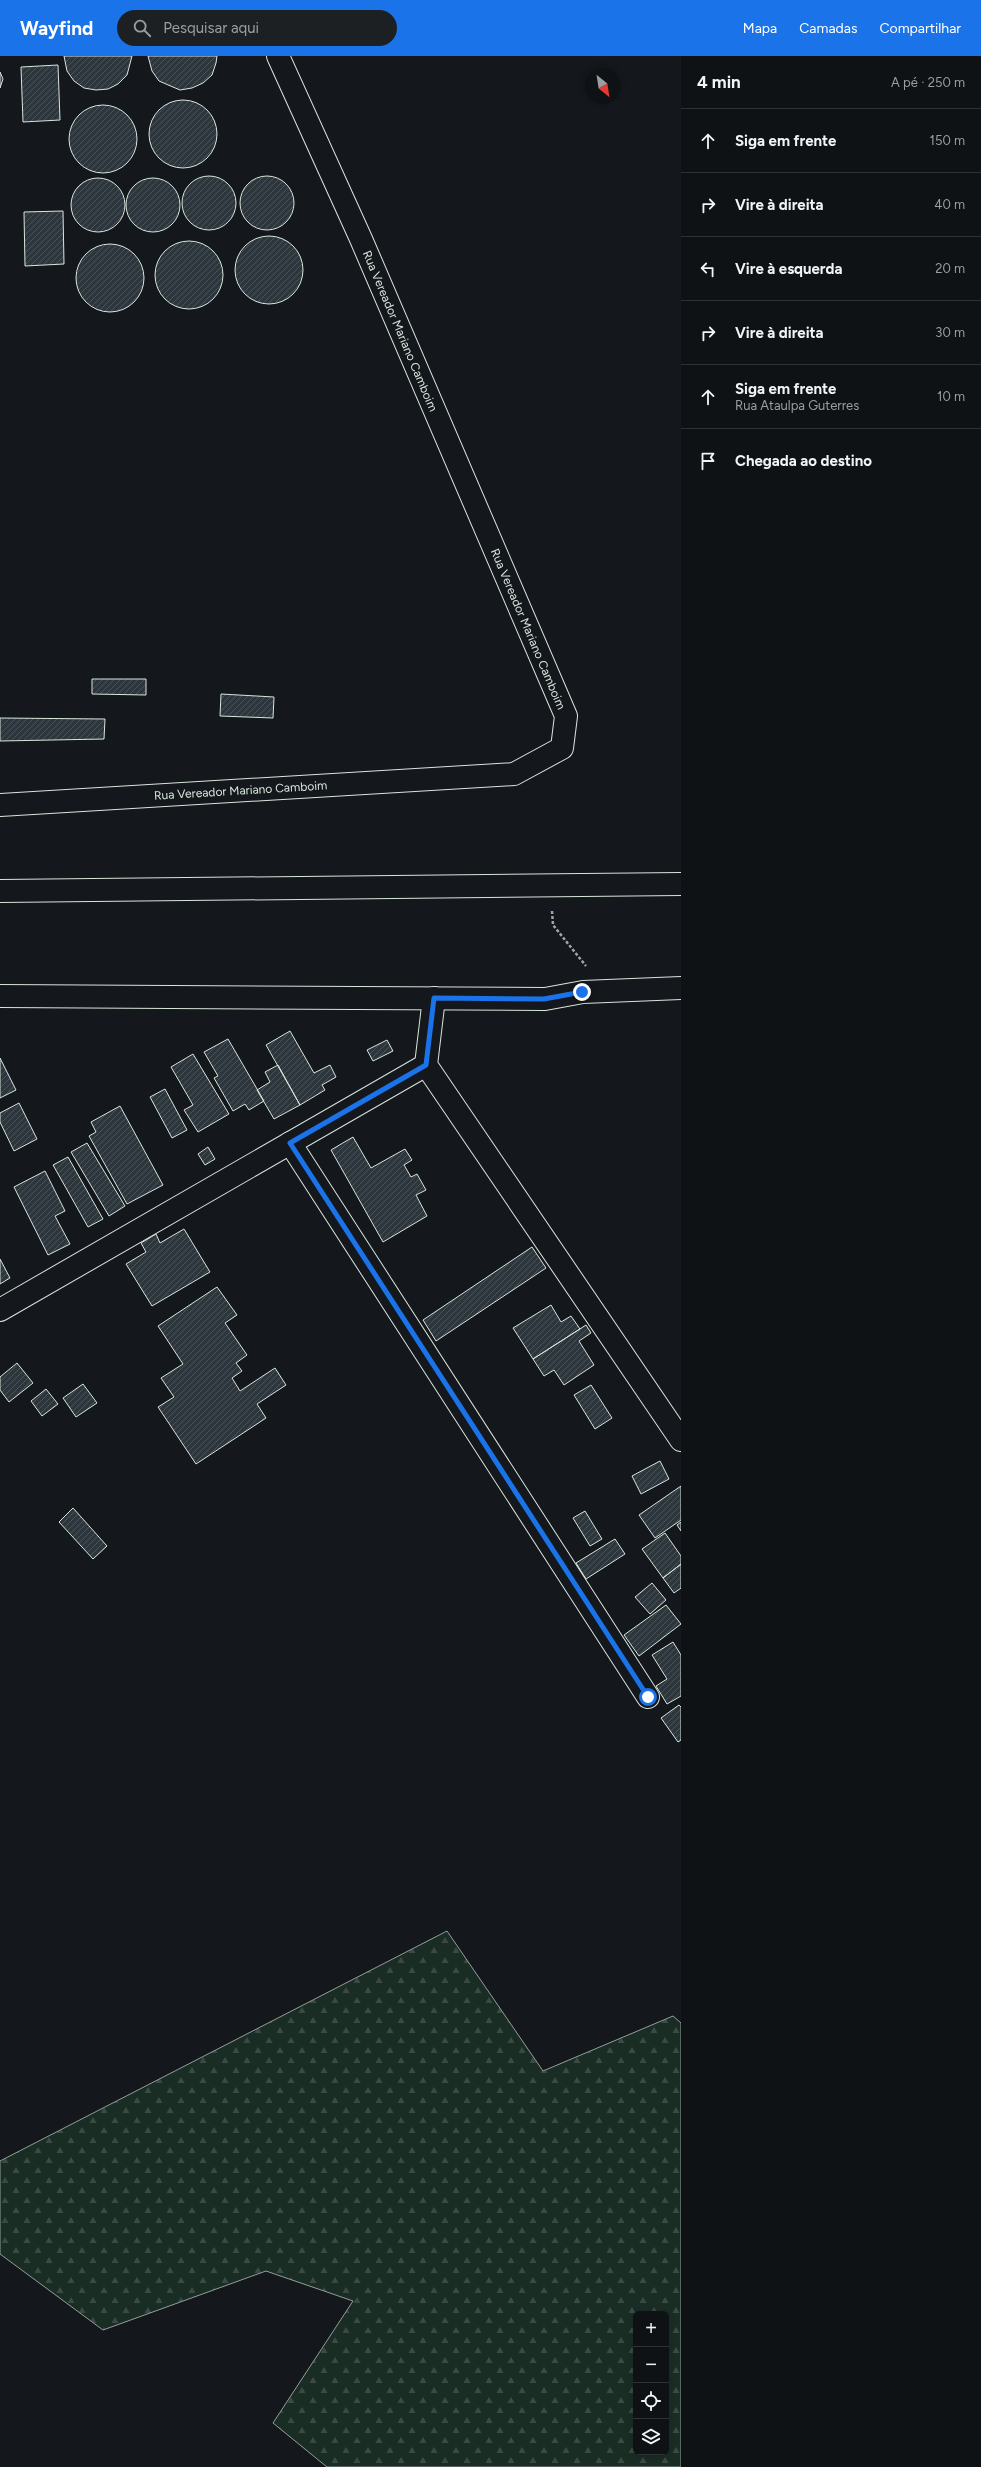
<!DOCTYPE html>
<html lang="pt">
<head>
<meta charset="utf-8">
<style>
	:root { --surface:#0f1215; --page:#1d2022; --text:#f1f3f6; --muted:#9b9ea0; --line:#2f3234; --accent:#1a73e8 }
	body { margin:0; font-family:Figtree,sans-serif; background:var(--page); color:var(--text) }
	.controls { position:absolute; right:12px; bottom:12px; display:grid; overflow:hidden; border-radius:6px; box-shadow:0 2px 6px #0003 }
	.controls button { width:36px; height:36px; display:grid; place-items:center; padding:0; border:0; border-bottom:1px solid var(--line); background:var(--surface); color:var(--text); font:20px sans-serif }
	.compass { position:absolute; left:585px; top:12px; width:36px; height:36px; border-radius:50%; background:var(--surface); box-shadow:0 2px 6px #0003; rotate:150deg }
	.stop { position:absolute; width:12px; height:12px; margin:-9px; border:3px solid #1a73e8; border-radius:50%; background:#fff }
	.stop.end { background:#1a73e8; border-color:#fff; box-shadow:0 1px 4px #0008 }
	.list { margin:0; padding:0; list-style:none }
	h2 { display:flex; justify-content:space-between; align-items:center; height:52px; margin:0; padding:0 16px; font-size:17px }
	h2 small { font-size:13px; font-weight:400; color:var(--muted) }
	.list li { display:grid; grid-template-columns:26px 1fr auto; gap:12px; align-items:center; box-sizing:border-box; height:64px; padding:0 16px; border-top:1px solid var(--line) }
	.list b { display:block; font-size:15px; white-space:nowrap }
	.list p { margin:0; font-size:13px; white-space:nowrap; color:var(--muted) }
	.list em { font-size:13px; font-style:normal; color:var(--muted) }
	.icon { flex:none; width:22px; height:22px; fill:none; stroke:currentColor; stroke-width:2; stroke-linecap:round; stroke-linejoin:round }
	.map { position:relative; flex:none; width:681px; height:2411px; overflow:hidden }
	header { display:flex; align-items:center; gap:24px; box-sizing:border-box; height:56px; padding:0 20px; background:var(--accent); color:#fff }
	header strong { font-size:19px }
	nav { display:flex; gap:22px; margin-inline-start:auto; font-size:14px }
	.search { width:280px; height:36px; background:var(--page); display:flex; align-items:center; gap:10px; box-sizing:border-box; padding:0 14px; border-radius:22px; color:var(--muted); font-size:15px }
	main { display:flex }
	aside { flex:1; background:var(--surface) }
	.map>svg:first-child { display:block }
	.forest { fill:url(#forest-firs); stroke:#939e99; fill-rule:evenodd }
	.building { fill:url(#building-hatch); stroke:#d8e6dc }
	.lines { fill:none; stroke-linecap:round; stroke-linejoin:round }
	.street-casing { stroke:#d8e6dc; stroke-width:24 }
	.highway-casing { stroke:#d8e6dc; stroke-width:24 }
	.path { stroke:#9da8a2; stroke-width:2.5; stroke-dasharray:3 2; stroke-linecap:butt }
	.street { stroke:#14181c; stroke-width:22 }
	.highway { stroke:#14181c; stroke-width:22 }
	.route { stroke:#1a73e8; stroke-width:5 }
	.labels { text-anchor:middle; stroke-width:3; stroke-linejoin:round; paint-order:stroke }
	.street-label { font-size:12px; fill:#d8e6dc; stroke:#14181c }
</style>
</head>
<body>
<header>
<strong>Wayfind</strong>
<div class="search"><svg class="icon" aria-label="search" viewBox="0 0 24 24"><circle cx="10" cy="10" r="6"/><path d="M15 15l6 6"/></svg>Pesquisar aqui</div>
<nav><a>Mapa</a><a>Camadas</a><a>Compartilhar</a></nav>
</header>
<main>
<div class="map">
<svg width="681" height="2411" viewBox="0 0 681 2411">
	<defs>
		<pattern id="forest-firs" width="22" height="20" patternUnits="userSpaceOnUse"><rect width="22" height="20" fill="#1a2d24"/><path d="M5 1l3.5 6h-7zM16 11l3.5 6h-7z" fill="#3b4b43"/></pattern>
		<pattern id="building-hatch" width="6" height="6" patternUnits="userSpaceOnUse"><rect width="6" height="6" fill="#2c363c"/><path d="M-1 1l2-2M0 6l6-6M5 7l2-2" fill="none" stroke="#4a5358"/></pattern>
	</defs>
	<rect width="100%" height="100%" fill="#14181c"/>
	<path class="forest" d="M447 1875 543 2015 673 1960 681 1967V2411H327L273 2367 353 2245 266 2215 103 2274 0 2198V2105ZM636 2258H666V2396H636Z"/>
	<path class="building" d="M64 0H132L127 19 118 28 108 33 96 34 84 32 74 25 67 15Z
		M148 0H217L216 7 212 19 203 27 192 32 180 34 159 25 152 15Z
		M58 9 60 64 23 66 21 11Z
		M0 16 3 23 0 32Z
		M149 78a34 34 0 1 1 68 0a34 34 0 1 1-68 0Z
		M69 83a34 34 0 1 1 68 0a34 34 0 1 1-68 0Z
		M240 147a27 27 0 1 1 54 0a27 27 0 1 1-54 0Z
		M182 147a27 27 0 1 1 54 0a27 27 0 1 1-54 0Z
		M71 149a27 27 0 1 1 54 0a27 27 0 1 1-54 0Z
		M126 149a27 27 0 1 1 54 0a27 27 0 1 1-54 0Z
		M63 155 64 208 25 210 24 156Z
		M235 214a34 34 0 1 1 68 0a34 34 0 1 1-68 0Z
		M155 219a34 34 0 1 1 68 0a34 34 0 1 1-68 0Z
		M76 222a34 34 0 1 1 68 0a34 34 0 1 1-68 0Z
		M92 623H146V639L92 638Z
		M221 638 274 641 273 662 220 660Z
		M0 662 105 663 104 683 0 685Z
		M290 975 314 1017 330 1009 336 1021 322 1029 325 1034 300 1049 266 989Z
		M228 983 264 1045 249 1054 245 1048 233 1055 214 1022 218 1020 204 996Z
		M387 984 393 995 373 1005 367 994Z
		M193 998 229 1058 198 1076 184 1054 193 1049 171 1011Z
		M0 1002 16 1034 0 1042Z
		M278 1009 300 1049 274 1063 257 1034 270 1026 265 1016Z
		M165 1033 187 1074 172 1082 150 1041Z
		M19 1047 37 1083 14 1095 0 1066V1057Z
		M120 1050 163 1129 127 1148 89 1080 96 1076 91 1066Z
		M353 1081 371 1112 405 1093 412 1104 404 1109 411 1121 417 1118 426 1134 416 1139 427 1160 383 1186 331 1094Z
		M87 1087 125 1150 109 1160 71 1096Z
		M208 1091 215 1103 205 1109 198 1098Z
		M68 1101 103 1163 88 1171 53 1109Z
		M45 1115 65 1155 55 1160 70 1188 48 1199 14 1131Z
		M184 1173 210 1216 152 1250 126 1208 146 1196 141 1187 156 1178 160 1187Z
		M532 1191 546 1212 436 1285 423 1264Z
		M0 1203 10 1222 0 1228Z
		M217 1231 237 1259 225 1267 247 1299 236 1307 242 1315 232 1322 240 1335 275 1312 286 1329 257 1348 266 1362 196 1408 158 1351 174 1341 161 1322 183 1308 158 1270Z
		M551 1249 561 1266 571 1260 580 1273 533 1303 513 1272Z
		M586 1269 591 1277 579 1285 594 1309 564 1329 554 1314 544 1320 533 1303Z
		M17 1307 33 1327 9 1346 0 1334V1321Z
		M83 1328 97 1347 76 1361 63 1342Z
		M591 1329 612 1362 595 1373 574 1339Z
		M46 1333 58 1348 42 1360 31 1345Z
		M660 1405 669 1423 641 1438 632 1420Z
		M681 1430V1464L655 1482 639 1459Z
		M73 1452 107 1490 93 1503 59 1466Z
		M585 1455 602 1483 590 1490 573 1462Z
		M681 1466V1475L677 1469Z
		M665 1477 681 1500V1508L663 1522 642 1493Z
		M615 1483 625 1498 586 1523 576 1507Z
		M681 1508V1532L674 1537 663 1522Z
		M652 1527 666 1544 650 1558 635 1541Z
		M666 1549 681 1568 639 1600 624 1579Z
		M673 1586 681 1599V1640L667 1648 656 1630 667 1623 652 1599Z
		M679 1649 681 1651V1684L678 1686 661 1662Z"/>
	<g class="lines">
		<defs>
			<g id="street">
				<path id="s1" d="M0 749 514 718 562 692 566 660 361 183 278 0"/>
				<path d="M0 940 545 943 583 936 681 932"/>
				<path d="M434 942 426 1009 681 1384"/>
				<path d="M290 1087 648 1641"/>
				<path d="M0 1254 426 1009"/>
			</g>
			<path id="highway" d="M0 835 681 828"/>
		</defs>
		<use href="#street" class="street-casing"/>
		<use href="#highway" class="highway-casing"/>
		<path class="path" d="M552 855 553 869 586 910"/>
		<use href="#street" class="street"/>
		<use href="#highway" class="highway"/>
	</g>
	<g class="lines">
		<path class="route" d="M582 936 544 943 434 942 426 1009 290 1087 648 1641"/>
	</g>
	<g class="labels">
		<g class="street-label">
			<text transform="translate(400 275) rotate(67)" y="4">Rua Vereador Mariano Camboim</text>
			<text transform="translate(528 573) rotate(67)" y="4">Rua Vereador Mariano Camboim</text>
			<text dy="4" stroke="none"><textPath href="#s1" startOffset="241">Rua Vereador Mariano Camboim</textPath></text>
		</g>
	</g>
</svg>
<div class="controls">
<button>+</button>
<button>−</button>
<button><svg class="icon" aria-label="locate" viewBox="0 0 24 24"><circle cx="12" cy="12" r="6"/><path d="M12 2v4M12 18v4M2 12h4M18 12h4"/></svg></button>
<button><svg class="icon" aria-label="layers" viewBox="0 0 24 24"><path d="M12 4l9 5-9 5-9-5zM3 14l9 5 9-5"/></svg></button>
</div>
<svg class="compass" viewBox="-18 -18 36 36"><path d="M0-13l5 13h-10z" fill="#e53935"/><path d="M0 13l5-13h-10z" fill="#9b9ea0"/></svg>
<div class="stop" style="left:648px;top:1641px"></div>
<div class="stop end" style="left:582px;top:936px"></div>
</div>
<aside>
<h2>4 min<small>A pé · 250 m</small></h2>
<ul class="list">
<li><svg class="icon" aria-label="ahead" viewBox="0 0 24 24"><path d="M12 20V5M6 11l6-6 6 6"/></svg><div><b>Siga em frente</b></div><em>150 m</em></li>
<li><svg class="icon" aria-label="right" viewBox="0 0 24 24"><path d="M7 20v-9h11M14 6l5 5-5 5"/></svg><div><b>Vire à direita</b></div><em>40 m</em></li>
<li><svg class="icon" aria-label="left" viewBox="0 0 24 24"><path d="M17 20v-9H6M10 6l-5 5 5 5"/></svg><div><b>Vire à esquerda</b></div><em>20 m</em></li>
<li><svg class="icon" aria-label="right" viewBox="0 0 24 24"><path d="M7 20v-9h11M14 6l5 5-5 5"/></svg><div><b>Vire à direita</b></div><em>30 m</em></li>
<li><svg class="icon" aria-label="ahead" viewBox="0 0 24 24"><path d="M12 20V5M6 11l6-6 6 6"/></svg><div><b>Siga em frente</b><p>Rua Ataulpa Guterres</p></div><em>10 m</em></li>
<li><svg class="icon" aria-label="arrive" viewBox="0 0 24 24"><path d="M6 21V4h12l-3 4 3 4H6"/></svg><div><b>Chegada ao destino</b></div></li>
</ul>
</aside>
</main>
</body>
</html>
